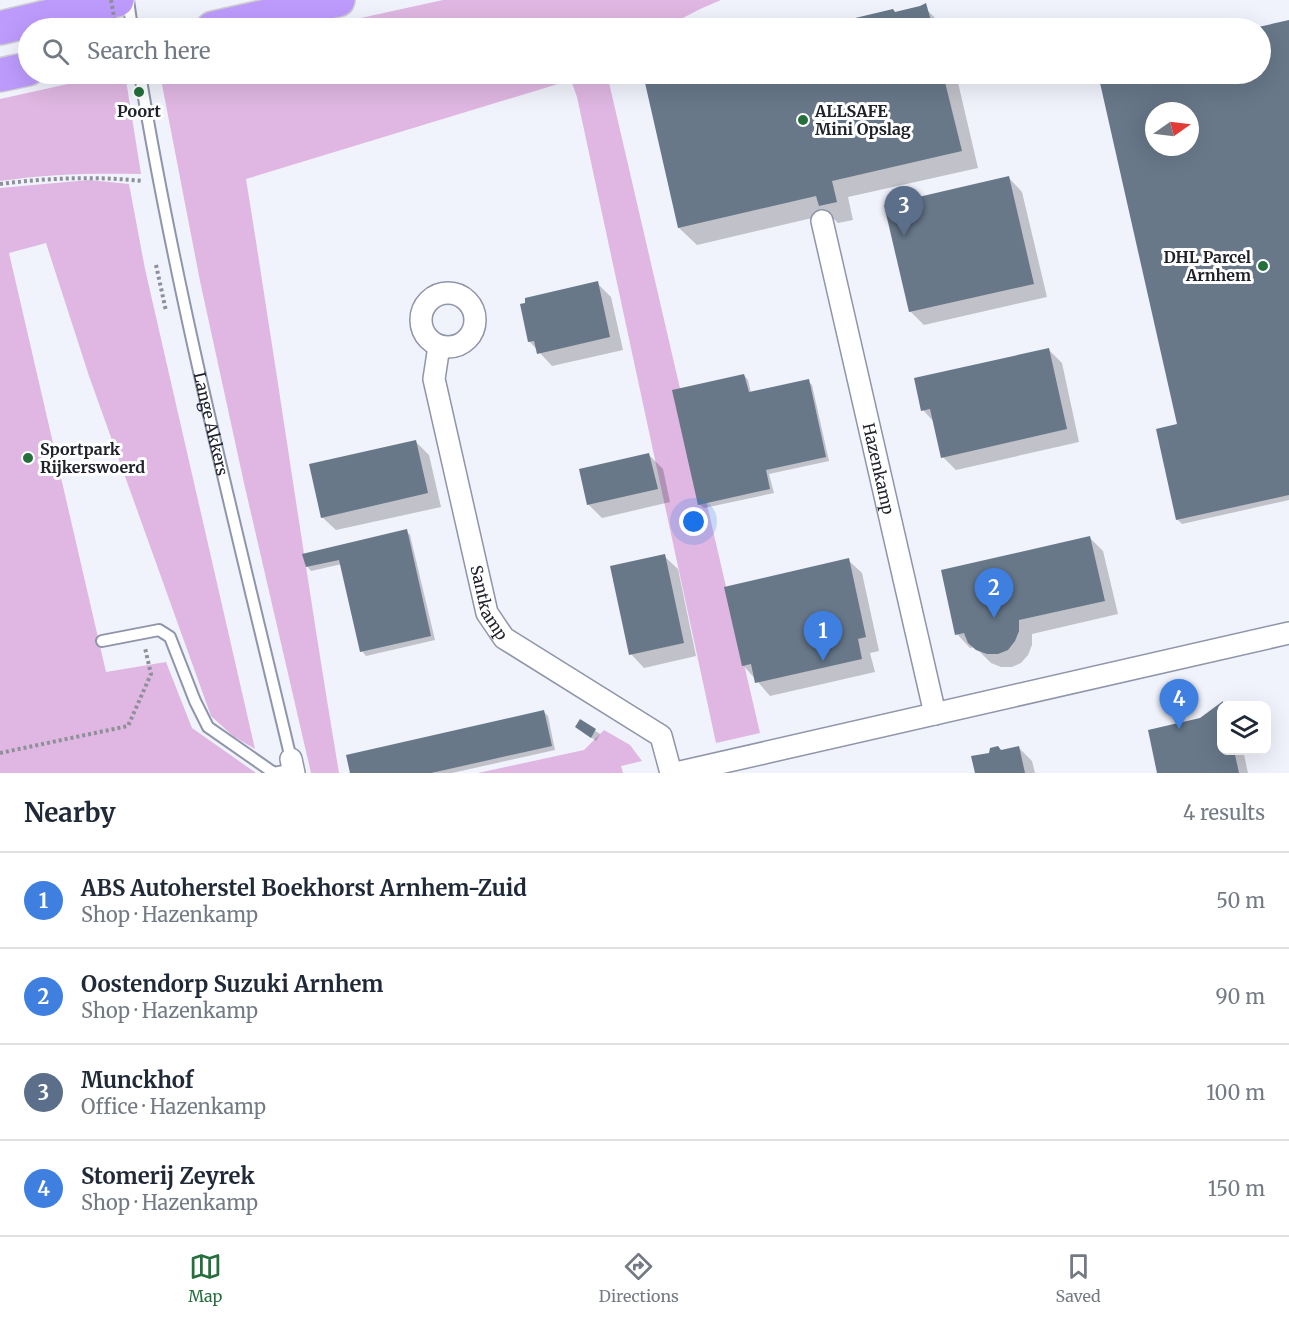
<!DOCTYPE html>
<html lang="en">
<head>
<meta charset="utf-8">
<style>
	:root { --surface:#fff; --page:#f6f6f7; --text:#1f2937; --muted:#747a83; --line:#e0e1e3; --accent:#256f3d }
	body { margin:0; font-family:Merriweather,serif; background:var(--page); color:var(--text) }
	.controls { position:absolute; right:18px; bottom:18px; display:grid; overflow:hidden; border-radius:12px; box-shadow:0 6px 24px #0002 }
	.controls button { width:54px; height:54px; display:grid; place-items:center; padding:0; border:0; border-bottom:2px solid var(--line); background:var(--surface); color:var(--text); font:30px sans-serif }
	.compass { position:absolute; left:1145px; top:102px; width:54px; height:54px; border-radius:50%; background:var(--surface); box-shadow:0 6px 24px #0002; rotate:76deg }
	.you { position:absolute; left:694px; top:522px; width:21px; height:21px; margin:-15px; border:4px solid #fff; border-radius:50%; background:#1a73e8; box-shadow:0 0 0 9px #1a73e833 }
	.badge { display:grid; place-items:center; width:39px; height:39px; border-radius:50%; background:var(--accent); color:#fff; font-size:20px; font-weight:700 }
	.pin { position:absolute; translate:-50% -50px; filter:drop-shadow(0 2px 3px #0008) }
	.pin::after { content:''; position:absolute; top:32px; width:21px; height:18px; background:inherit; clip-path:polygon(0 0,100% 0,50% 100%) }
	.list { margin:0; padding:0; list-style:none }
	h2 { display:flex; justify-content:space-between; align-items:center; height:78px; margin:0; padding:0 24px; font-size:26px }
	h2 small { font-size:20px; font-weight:400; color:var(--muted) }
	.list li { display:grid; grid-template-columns:39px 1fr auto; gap:18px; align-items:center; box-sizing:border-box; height:96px; padding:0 24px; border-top:2px solid var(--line) }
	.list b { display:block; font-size:22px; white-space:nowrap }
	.list p { margin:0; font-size:20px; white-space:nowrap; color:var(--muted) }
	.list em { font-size:20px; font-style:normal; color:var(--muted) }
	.icon { flex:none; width:33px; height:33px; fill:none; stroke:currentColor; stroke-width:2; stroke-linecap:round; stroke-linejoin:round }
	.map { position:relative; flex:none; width:1289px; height:773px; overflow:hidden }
	.search { position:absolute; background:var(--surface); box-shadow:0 6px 24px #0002; left:18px; right:18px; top:18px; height:66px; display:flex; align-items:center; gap:15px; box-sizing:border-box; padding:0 21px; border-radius:33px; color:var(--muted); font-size:22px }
	.sheet { height:462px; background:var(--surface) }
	nav { display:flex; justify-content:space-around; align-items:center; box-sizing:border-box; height:84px; border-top:2px solid var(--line); background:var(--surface); font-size:16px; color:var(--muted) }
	nav a { display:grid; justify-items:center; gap:3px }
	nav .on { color:var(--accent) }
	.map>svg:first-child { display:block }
	.green { fill:#dfb7e2 }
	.shadow { fill:#0003; fill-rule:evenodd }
	.building { fill:#687889; fill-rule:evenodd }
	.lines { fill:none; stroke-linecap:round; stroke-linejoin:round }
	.service-casing { stroke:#8f95aa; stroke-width:14 }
	.minor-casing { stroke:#8f95aa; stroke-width:24 }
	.motorway-casing { stroke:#ceced0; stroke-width:36 }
	.path { stroke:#8e9099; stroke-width:4; stroke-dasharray:3 3; stroke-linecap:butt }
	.service { stroke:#fff; stroke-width:10 }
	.minor { stroke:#fff; stroke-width:21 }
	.motorway { stroke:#bd9bfd; stroke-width:33 }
	.path-bridge { stroke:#8e9099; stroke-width:4; stroke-dasharray:3 3; stroke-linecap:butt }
	.poi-dot { fill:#256f3d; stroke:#fff; stroke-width:2 }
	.labels { text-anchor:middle; stroke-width:6; stroke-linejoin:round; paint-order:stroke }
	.poi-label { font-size:16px; font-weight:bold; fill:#20222b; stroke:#fff; text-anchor:start }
	.street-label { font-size:16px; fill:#20222b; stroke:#fff }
</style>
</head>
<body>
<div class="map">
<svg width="1289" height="773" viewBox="0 0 1289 773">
	<rect width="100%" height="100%" fill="#f0f2fc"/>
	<path class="green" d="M443 0H721L700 9 664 28H315Z
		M113 74H125L141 174C93 173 48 174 0 181V99Z
		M160 74H607L760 733 716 743 577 97 571 80 246 179C278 377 306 576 339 773H311L244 483 200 281Z
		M89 180 129 184 145 269 255 749 233 736 211 716 89 376 46 243 9 253 106 672 166 662 192 728 256 773H0V188Z
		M604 730 630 745 642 761 621 766 623 773H478L584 750Z"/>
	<path class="shadow" d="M924 7 942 25 943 28H815L893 11 895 14Z
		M1289 21V500L1182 524 1178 520 1158 430 1179 425 1099 74H1260V28H1256ZM1154 111H1190V147H1154Z
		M644 74H956L978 168 848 197 853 220 838 223 829 214 697 245 679 228Z
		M1009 178 1022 192 1047 297 924 325 910 311Z
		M597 283 611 297 623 350 552 366 529 341Z
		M1048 349 1062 363 1079 442 956 470 943 457 934 422 923 410Z
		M744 375 748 380 751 393 808 381 812 385 829 461 769 474 774 493 704 508 699 504Z
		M416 442 429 455 441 507 336 530 322 517Z
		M649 455 663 469 670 502 602 518 588 504Z
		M406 531 410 535 435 640 366 656 362 651 342 564 311 571 307 566Z
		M1090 538 1103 551 1118 614 1032 634V645L1028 655 1021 663 1012 667H1001L991 663 975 647 970 648 957 634Z
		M664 556 678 569 696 656 644 668 631 654Z
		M848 560 862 573 879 651 870 653 875 672 770 696 743 665Z
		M1223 703 1225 706H1222V750H1243L1248 773H1159L1201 720Z
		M544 712 548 716 555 750 452 773H351Z
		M580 721 600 734 596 741 577 727Z
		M1018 747 1032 761 1035 773H976L1001 751Z"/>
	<path class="building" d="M926 3 933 28H813L893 9 895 12 920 6Z
		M1289 20V495L1176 520 1156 429 1177 424 1098 74H1260V28H1254ZM1154 111H1190V147H1154Z
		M643 74H943L962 151 832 181 837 202 819 206 816 196 678 228Z
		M1009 176 1034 284 909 312 884 205Z
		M598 281 610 337 537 354 534 341 528 342 520 304 525 303V298Z
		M1049 348 1067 429 941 458 930 409 921 411 914 378Z
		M744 374 749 392 809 379 826 457 766 470 770 489 698 505 672 390Z
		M416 440 428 493 321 518 309 464Z
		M649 453 658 489 587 505 579 469Z
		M407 529 431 636 360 652 339 560 306 567 302 554Z
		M1090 536 1105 601 1019 620V631L1015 641 1008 650 998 654H987L976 650 968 643 964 633 955 635 941 570Z
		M665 554 684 643 629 655 610 566Z
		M849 558 866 637 858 639 862 659 755 683 751 664 742 666 724 587Z
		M1223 701 1221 750H1234L1239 773H1157L1148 730 1200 718Z
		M544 710 552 746 431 773H350L346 755Z
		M580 719 596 729 591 738 575 727Z
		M998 746 1001 750 1019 746 1025 773H975L971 756 989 753 990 748Z"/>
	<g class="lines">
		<defs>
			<g id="service">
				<path d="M128 0 132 28"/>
				<path id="s1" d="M140 74C178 304 237 531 291 759"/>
				<path d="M102 641 159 630 170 637 195 701 208 727 274 773 293 769"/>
			</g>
			<g id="minor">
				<path id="s2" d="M822 221 935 714"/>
				<circle cx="448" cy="320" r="27"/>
				<path id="s3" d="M439 346 434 379 487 613 504 638 661 736 671 773"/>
				<path d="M291 759 294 773"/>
				<path d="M676 773 1289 633"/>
			</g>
			<path id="motorway" d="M0 28 117 0
				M213 28 338 0
				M0 75 28 69"/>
		</defs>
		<use href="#service" class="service-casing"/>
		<use href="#minor" class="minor-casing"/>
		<use href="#motorway" class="motorway-casing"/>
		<path class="path" d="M0 184C48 178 94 176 142 181
			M156 265 166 311
			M0 753 128 726 151 674 145 648"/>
		<use href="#service" class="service"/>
		<use href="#minor" class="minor"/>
		<use href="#motorway" class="motorway"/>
		<path class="path-bridge" d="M111 0 116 28"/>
	</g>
	<g class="poi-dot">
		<circle cx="139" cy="92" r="6"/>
		<circle cx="803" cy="120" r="6"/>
		<circle cx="1263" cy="266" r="6"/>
		<circle cx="28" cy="458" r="6"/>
	</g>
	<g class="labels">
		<g class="poi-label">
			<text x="139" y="117" text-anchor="middle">Poort</text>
			<text x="815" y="117">ALLSAFE<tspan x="815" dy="18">Mini Opslag</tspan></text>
			<text x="1251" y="263" text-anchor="end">DHL Parcel<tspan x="1251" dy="18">Arnhem</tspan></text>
			<text x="40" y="455">Sportpark<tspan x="40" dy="18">Rijkerswoerd</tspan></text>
		</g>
		<g class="street-label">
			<text dy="6" stroke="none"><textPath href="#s1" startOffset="357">Lange Akkers</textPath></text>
			<text dy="6" stroke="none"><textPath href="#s2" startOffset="254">Hazenkamp</textPath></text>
			<text dy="6" stroke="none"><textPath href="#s3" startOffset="264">Santkamp</textPath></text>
		</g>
	</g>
</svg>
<div class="controls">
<button><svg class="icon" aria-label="layers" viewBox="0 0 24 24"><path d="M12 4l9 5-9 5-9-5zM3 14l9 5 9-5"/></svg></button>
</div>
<svg class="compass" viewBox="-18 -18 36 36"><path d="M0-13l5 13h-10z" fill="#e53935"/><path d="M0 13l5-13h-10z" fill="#747a83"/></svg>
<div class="you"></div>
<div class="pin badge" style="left:823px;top:661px;background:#3f7fe0">1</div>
<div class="pin badge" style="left:994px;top:618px;background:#3f7fe0">2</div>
<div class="pin badge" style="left:904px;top:236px;background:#5c6f8a">3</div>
<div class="pin badge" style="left:1179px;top:729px;background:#3f7fe0">4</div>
<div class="search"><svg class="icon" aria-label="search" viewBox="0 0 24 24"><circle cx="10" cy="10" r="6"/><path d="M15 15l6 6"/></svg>Search here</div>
</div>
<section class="sheet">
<h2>Nearby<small>4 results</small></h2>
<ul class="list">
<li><span class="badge" style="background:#3f7fe0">1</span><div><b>ABS Autoherstel Boekhorst Arnhem-Zuid</b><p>Shop · Hazenkamp</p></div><em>50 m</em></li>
<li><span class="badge" style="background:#3f7fe0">2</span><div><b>Oostendorp Suzuki Arnhem</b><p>Shop · Hazenkamp</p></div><em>90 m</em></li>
<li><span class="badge" style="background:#5c6f8a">3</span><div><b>Munckhof</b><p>Office · Hazenkamp</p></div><em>100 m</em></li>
<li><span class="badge" style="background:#3f7fe0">4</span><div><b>Stomerij Zeyrek</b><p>Shop · Hazenkamp</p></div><em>150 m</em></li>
</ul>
</section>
<nav>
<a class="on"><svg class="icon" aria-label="map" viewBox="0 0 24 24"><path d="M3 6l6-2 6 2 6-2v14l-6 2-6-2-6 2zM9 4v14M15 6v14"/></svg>Map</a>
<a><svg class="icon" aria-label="directions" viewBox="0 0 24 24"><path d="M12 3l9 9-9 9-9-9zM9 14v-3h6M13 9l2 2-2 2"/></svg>Directions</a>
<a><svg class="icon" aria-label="saved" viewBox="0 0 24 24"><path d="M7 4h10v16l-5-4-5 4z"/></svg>Saved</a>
</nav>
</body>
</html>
